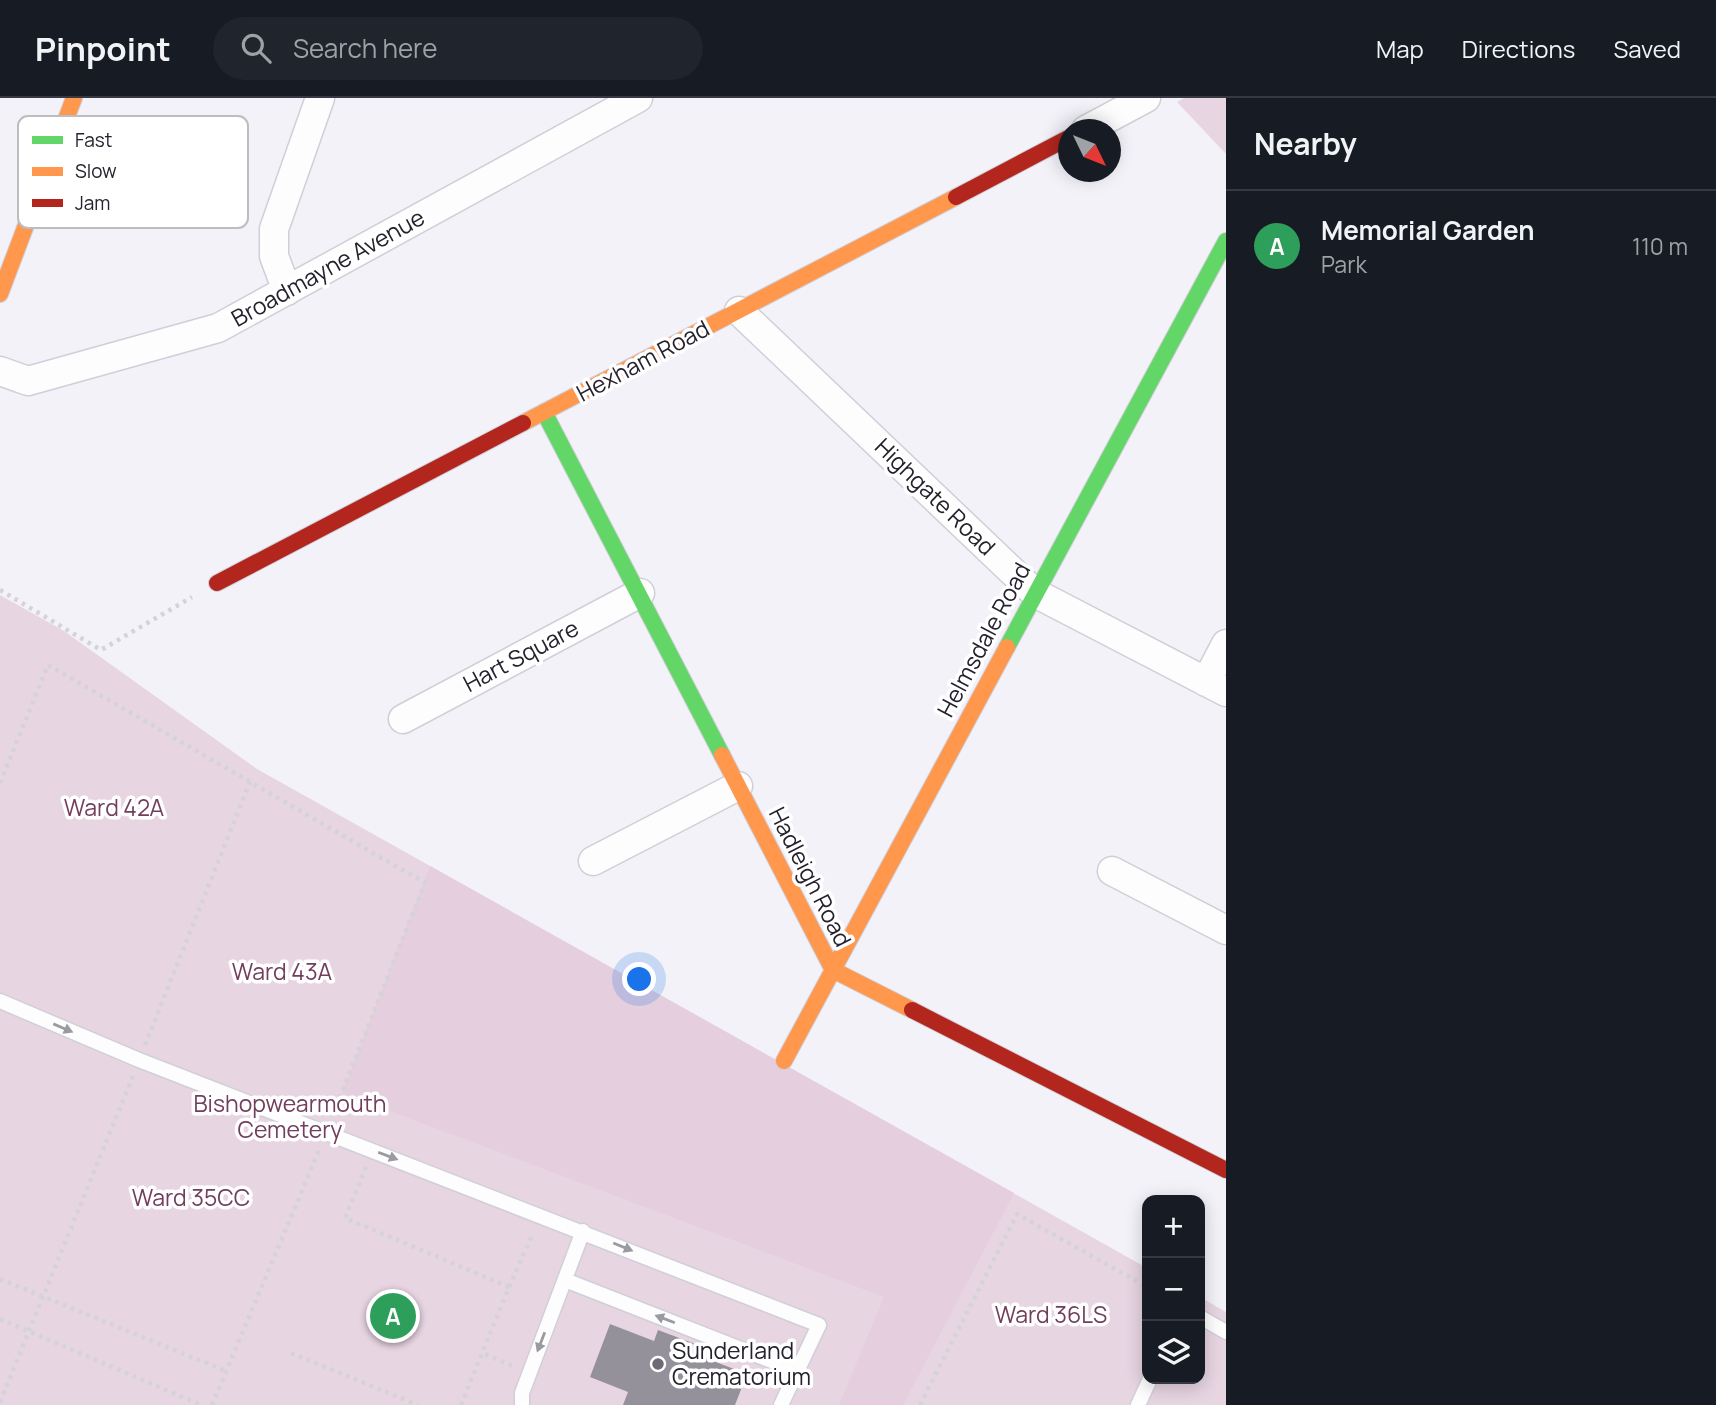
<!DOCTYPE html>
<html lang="en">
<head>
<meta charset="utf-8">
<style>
	:root { --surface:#171b24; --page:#20242c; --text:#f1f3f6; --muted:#9ea1a6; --line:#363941; --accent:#b45309 }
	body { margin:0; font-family:Manrope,sans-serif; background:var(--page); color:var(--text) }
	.controls { position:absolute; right:21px; bottom:21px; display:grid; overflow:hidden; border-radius:14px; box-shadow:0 4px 18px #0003 }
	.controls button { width:63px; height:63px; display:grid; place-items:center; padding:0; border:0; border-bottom:2px solid var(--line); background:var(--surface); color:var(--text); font:35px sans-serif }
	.compass { position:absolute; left:1058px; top:21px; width:63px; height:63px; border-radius:50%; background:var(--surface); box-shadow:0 4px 18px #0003; rotate:133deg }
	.you { position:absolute; left:640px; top:882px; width:24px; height:24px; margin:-18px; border:5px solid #fff; border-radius:50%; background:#1a73e8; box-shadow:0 0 0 10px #1a73e833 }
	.badge { display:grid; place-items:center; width:46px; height:46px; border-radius:50%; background:var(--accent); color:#fff; font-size:23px; font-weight:700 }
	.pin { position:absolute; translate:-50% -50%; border:4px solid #fff; box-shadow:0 2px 7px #0006 }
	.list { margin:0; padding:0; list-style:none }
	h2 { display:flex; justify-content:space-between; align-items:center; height:91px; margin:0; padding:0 28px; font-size:30px }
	h2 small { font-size:23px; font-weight:400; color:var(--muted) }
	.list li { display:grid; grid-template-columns:46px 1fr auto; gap:21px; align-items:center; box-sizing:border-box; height:112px; padding:0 28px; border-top:2px solid var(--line) }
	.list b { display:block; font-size:26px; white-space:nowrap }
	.list p { margin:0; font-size:23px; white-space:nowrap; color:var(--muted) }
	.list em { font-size:23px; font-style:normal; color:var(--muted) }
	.icon { flex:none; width:38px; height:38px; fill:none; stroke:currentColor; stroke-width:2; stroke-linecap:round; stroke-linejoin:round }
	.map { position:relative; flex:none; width:1226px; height:1307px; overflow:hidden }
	header { display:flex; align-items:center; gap:42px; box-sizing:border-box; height:98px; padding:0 35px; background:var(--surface); border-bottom:2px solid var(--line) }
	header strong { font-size:33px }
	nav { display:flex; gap:38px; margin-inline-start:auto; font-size:24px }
	.search { width:490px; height:63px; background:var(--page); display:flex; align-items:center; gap:18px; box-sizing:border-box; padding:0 24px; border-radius:38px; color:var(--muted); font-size:26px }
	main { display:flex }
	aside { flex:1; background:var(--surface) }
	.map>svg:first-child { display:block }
	.green { fill:#e7d5e2 }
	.forest { fill:#e5cedd }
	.building { fill:#95919a }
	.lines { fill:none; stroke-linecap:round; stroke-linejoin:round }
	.lane-casing { stroke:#d0cfd8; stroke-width:17 }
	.street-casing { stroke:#d0cfd8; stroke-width:31 }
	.fast-casing { stroke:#d0cfd8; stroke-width:18 }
	.slow-casing { stroke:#d0cfd8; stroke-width:18 }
	.jam-casing { stroke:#d0cfd8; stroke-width:18 }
	.path { stroke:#d4d3d5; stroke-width:4.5; stroke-dasharray:3.5 5; stroke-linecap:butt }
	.lane { stroke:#fdfdfe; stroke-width:14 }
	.street { stroke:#fdfdfe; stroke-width:28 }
	.fast { stroke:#63d668; stroke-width:16 }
	.slow { stroke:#ff974d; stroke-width:16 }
	.jam { stroke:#b3261e; stroke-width:16 }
	.oneway { fill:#9b9aa0 }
	.poi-dot { fill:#6c6b74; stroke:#fff; stroke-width:2.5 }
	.labels { text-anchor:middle; stroke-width:7; stroke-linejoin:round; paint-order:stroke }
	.street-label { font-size:23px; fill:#23222d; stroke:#fff }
	.park-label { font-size:23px; fill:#723e5d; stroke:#fff }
	.poi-label { font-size:23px; fill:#23222d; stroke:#fff; text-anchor:start }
	.key { fill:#fff; stroke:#bdbdc0; stroke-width:2 }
	.key-label { font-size:19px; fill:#23222d }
</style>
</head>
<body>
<header>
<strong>Pinpoint</strong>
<div class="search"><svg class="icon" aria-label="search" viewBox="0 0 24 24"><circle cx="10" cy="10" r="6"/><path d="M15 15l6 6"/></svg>Search here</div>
<nav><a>Map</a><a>Directions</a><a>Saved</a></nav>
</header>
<main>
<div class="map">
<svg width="1226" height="1307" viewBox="0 0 1226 1307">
	<rect width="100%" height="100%" fill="#f3f2f9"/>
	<path class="green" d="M1184 0H1226V56L1177 4Z
		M0 497 64 533 257 671 1147 1170V1281H1200V1199L1226 1214V1307H0Z"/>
	<path class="forest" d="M430 768 1014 1095 903 1307H839L884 1199 342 995Z"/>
	<path class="building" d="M610 1226 654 1243 658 1232 698 1247 695 1256 747 1276 735 1307H623L628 1294 590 1279Z"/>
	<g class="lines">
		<defs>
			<path id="lane" d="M0 903 139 962 819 1227 781 1307
				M565 1182 797 1273
				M1200 1219 1226 1234
				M522 1307V1295L583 1133
				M1138 1307 1150 1281"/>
			<path id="street" d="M1086 32 1146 0
				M287 193 274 158V131L320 0
				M739 213 1035 495 1226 594
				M0 273 28 283 218 230 638 0
				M1206 584 1226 546
				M403 621 640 495
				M593 763 738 688
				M1112 773 1226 832"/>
			<path id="fast" d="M544 314 722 657
				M1007 549 1226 143"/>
			<path id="slow" d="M0 196 74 0
				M523 325 956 99
				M722 657 833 872 912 912
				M784 963 1007 549"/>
			<path id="jam" d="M956 99 1068 40
				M217 485 523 325
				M912 912 1226 1072"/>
		</defs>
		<use href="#lane" class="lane-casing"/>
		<use href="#street" class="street-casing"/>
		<use href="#fast" class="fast-casing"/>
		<use href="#slow" class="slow-casing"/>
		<use href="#jam" class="jam-casing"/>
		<path class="path" d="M0 492 101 552 192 499
			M0 685 48 567 425 785 332 1019
			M145 947 250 684
			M366 1069 345 1120 509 1189 482 1255
			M0 1181 226 1273
			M509 1189 533 1135
			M0 1221 201 1307
			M291 1255 418 1307
			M0 1304 133 978
			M212 1307 320 1050
			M461 1307 482 1255 513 1268
			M920 1307 1017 1116 1147 1189"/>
		<use href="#lane" class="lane"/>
		<use href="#street" class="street"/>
		<use href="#fast" class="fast"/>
		<use href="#slow" class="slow"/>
		<use href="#jam" class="jam"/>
	</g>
	<defs><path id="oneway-solid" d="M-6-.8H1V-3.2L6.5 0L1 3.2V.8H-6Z" transform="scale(1.75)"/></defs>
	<g class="oneway">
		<use href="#oneway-solid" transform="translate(63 930) rotate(23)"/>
		<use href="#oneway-solid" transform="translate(388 1058) rotate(21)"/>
		<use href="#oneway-solid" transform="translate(623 1149) rotate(22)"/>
		<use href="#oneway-solid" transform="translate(665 1221) rotate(-159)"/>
		<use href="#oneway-solid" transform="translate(541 1244) rotate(111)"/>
	</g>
	<circle class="poi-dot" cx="658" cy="1266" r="7"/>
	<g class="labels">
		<g class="street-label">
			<text transform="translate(328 170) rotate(-29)" y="8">Broadmayne Avenue</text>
			<text transform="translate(643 263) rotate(-28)" y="8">Hexham Road</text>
			<text transform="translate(935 399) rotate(44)" y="8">Highgate Road</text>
			<text transform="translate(984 542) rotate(-62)" y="8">Helmsdale Road</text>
			<text transform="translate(521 558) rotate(-28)" y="8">Hart Square</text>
			<text transform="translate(810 779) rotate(63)" y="8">Hadleigh Road</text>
		</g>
		<g class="park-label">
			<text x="114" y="718">Ward 42A</text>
			<text x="282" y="882">Ward 43A</text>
			<text x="290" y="1014">Bishopwearmouth<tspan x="290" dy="26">Cemetery</tspan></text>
			<text x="191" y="1108">Ward 35CC</text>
			<text x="1051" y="1225">Ward 36LS</text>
		</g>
		<g class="poi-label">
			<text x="672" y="1261">Sunderland<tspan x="672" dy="26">Crematorium</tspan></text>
		</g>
	</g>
	<rect x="18" y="18" width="230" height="112" rx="10" class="key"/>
	<rect x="32" y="38" width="31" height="8" fill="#63d668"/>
	<rect x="32" y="69" width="31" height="9" fill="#ff974d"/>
	<rect x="32" y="101" width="31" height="8" fill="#b3261e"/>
	<g class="key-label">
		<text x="75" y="49">Fast</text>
		<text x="75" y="80">Slow</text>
		<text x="75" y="112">Jam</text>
	</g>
</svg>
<div class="controls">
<button>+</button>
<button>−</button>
<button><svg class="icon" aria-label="layers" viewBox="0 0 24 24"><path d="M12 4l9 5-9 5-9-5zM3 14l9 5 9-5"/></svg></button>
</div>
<svg class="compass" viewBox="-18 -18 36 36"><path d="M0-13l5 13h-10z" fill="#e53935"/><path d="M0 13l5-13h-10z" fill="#9ea1a6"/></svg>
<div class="you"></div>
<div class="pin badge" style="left:393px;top:1218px;background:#2e9e5b">A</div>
</div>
<aside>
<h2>Nearby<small></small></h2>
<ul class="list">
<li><span class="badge" style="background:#2e9e5b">A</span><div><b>Memorial Garden</b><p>Park</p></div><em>110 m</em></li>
</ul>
</aside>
</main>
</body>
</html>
